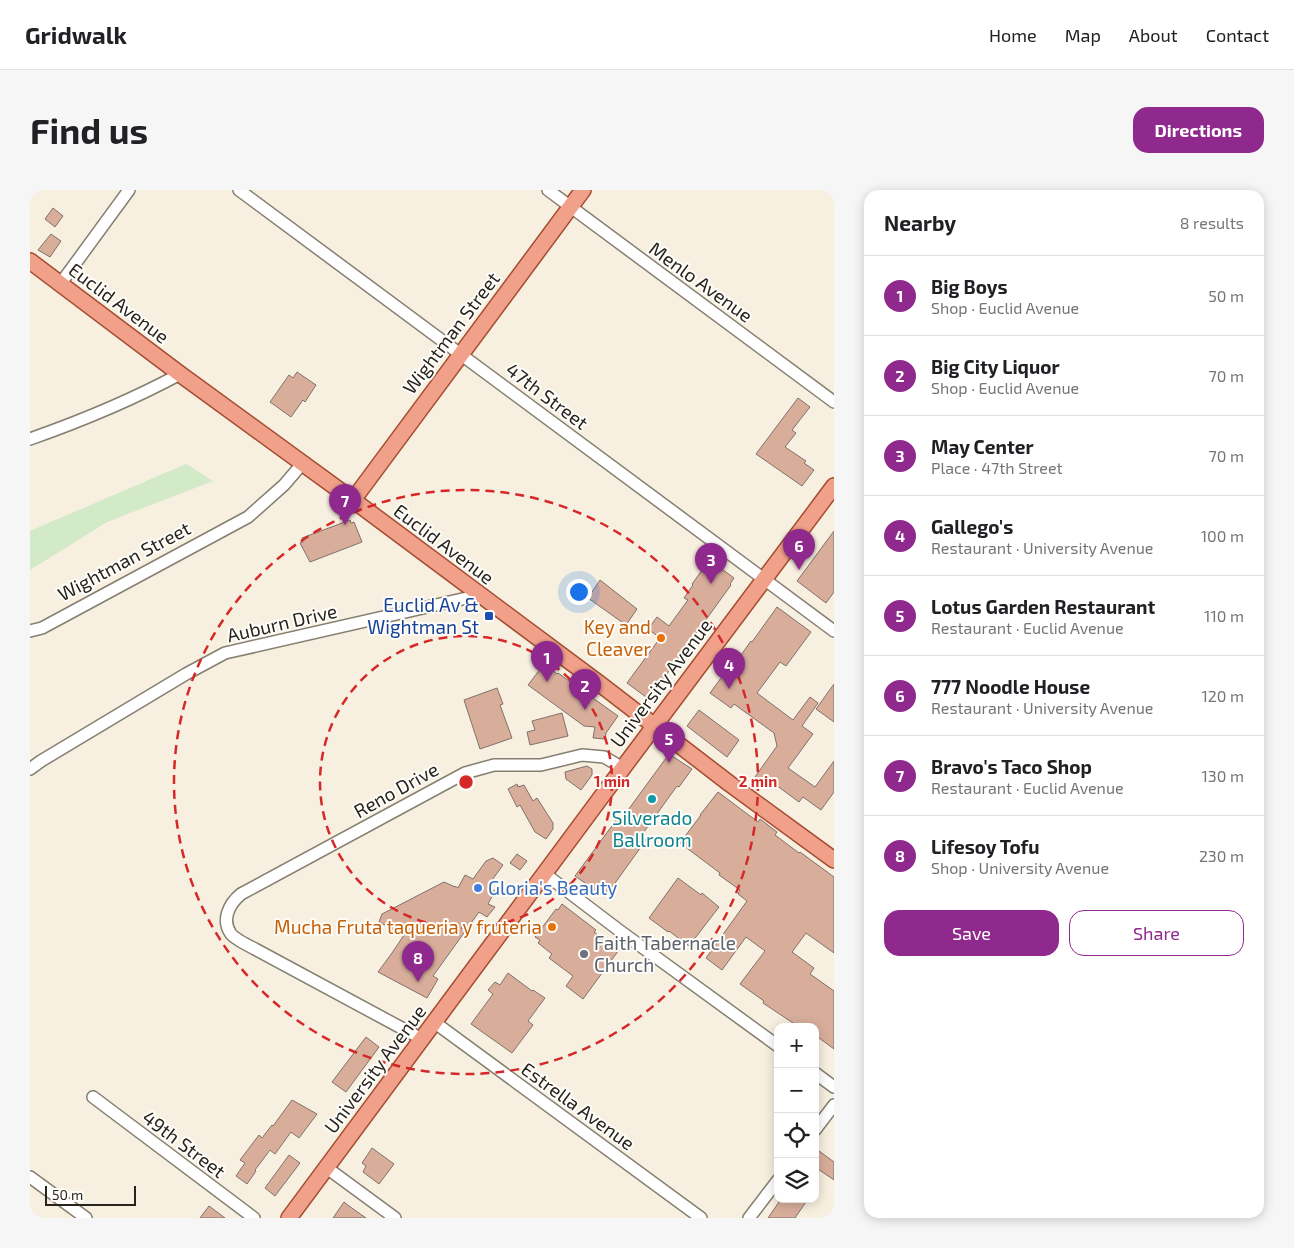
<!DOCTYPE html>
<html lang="en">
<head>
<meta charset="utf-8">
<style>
	:root { --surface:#fff; --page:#f6f6f6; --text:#202124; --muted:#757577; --line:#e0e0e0; --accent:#90298e }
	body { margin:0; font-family:"Exo 2",sans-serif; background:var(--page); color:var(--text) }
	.controls { position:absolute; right:15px; bottom:15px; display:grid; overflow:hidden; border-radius:10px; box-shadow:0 2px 12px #0003 }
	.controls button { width:45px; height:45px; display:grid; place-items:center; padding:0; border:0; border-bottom:1px solid var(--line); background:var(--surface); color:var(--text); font:25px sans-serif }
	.scale { position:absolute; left:15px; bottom:12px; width:91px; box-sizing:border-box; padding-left:5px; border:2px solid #27241e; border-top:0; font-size:14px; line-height:18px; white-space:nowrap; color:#27241e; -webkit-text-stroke:4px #fefdf9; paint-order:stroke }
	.you { position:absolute; left:548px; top:401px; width:18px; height:18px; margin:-12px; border:4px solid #fff; border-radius:50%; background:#1a73e8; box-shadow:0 0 0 8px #1a73e833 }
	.badge { display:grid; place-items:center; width:32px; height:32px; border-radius:50%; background:var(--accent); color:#fff; font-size:16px; font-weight:700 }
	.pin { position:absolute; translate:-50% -41px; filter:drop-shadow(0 1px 2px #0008) }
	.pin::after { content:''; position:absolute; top:26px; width:18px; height:15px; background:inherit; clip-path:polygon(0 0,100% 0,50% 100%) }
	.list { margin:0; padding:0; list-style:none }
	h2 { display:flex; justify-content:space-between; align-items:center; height:65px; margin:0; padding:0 20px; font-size:21px }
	h2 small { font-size:16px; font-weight:400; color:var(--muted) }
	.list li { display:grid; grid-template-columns:32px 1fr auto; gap:15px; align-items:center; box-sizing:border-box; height:80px; padding:0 20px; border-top:1px solid var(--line) }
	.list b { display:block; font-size:19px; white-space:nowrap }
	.list p { margin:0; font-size:16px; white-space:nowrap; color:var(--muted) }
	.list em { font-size:16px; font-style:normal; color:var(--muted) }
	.actions { display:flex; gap:10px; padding:15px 20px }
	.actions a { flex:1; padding:11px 0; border:1px solid var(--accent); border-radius:15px; text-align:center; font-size:18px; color:var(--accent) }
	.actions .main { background:var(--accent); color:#fff }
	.icon { flex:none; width:28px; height:28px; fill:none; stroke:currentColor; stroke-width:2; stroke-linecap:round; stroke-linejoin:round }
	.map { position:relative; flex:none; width:804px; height:1028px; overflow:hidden; border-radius:15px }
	header { display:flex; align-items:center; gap:30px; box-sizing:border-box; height:70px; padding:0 25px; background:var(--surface); border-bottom:1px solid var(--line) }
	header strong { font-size:24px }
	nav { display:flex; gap:28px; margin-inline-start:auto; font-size:18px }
	.intro { display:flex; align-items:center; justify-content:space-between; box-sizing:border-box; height:120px; padding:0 30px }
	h1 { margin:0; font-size:35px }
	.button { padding:12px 22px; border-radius:15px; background:var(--accent); color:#fff; font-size:18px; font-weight:700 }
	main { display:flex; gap:30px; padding:0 30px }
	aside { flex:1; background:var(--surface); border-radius:15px; box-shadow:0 2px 12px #0003 }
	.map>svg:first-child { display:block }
	.green { fill:#d2eac7 }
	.building { fill:#d8ae9b; stroke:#81716a }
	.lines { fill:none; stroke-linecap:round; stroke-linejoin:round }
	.minor-casing { stroke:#867f71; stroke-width:14 }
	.major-casing { stroke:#a44c31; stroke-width:18 }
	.minor { stroke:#fff; stroke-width:11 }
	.major { stroke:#f1a189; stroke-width:15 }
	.ring { fill:none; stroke:#d62828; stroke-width:2.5; stroke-dasharray:9 6 }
	.transit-dot { fill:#1a4fb4; stroke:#fefdf9; stroke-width:2 }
	.food-dot { fill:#e8710a; stroke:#fefdf9; stroke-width:2 }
	.culture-dot { fill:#0f9aa8; stroke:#fefdf9; stroke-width:2 }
	.shop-dot { fill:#3f7fe0; stroke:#fefdf9; stroke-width:2 }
	.worship-dot { fill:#6b7280; stroke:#fefdf9; stroke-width:2 }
	.labels { text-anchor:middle; stroke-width:4; stroke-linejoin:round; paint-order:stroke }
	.street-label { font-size:19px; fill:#27241e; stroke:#fefdf9 }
	.transit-label { font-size:19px; fill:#164399; stroke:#fefdf9; text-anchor:end }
	.food-label { font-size:19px; fill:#c56008; stroke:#fefdf9; text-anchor:end }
	.culture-label { font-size:19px; fill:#0d838f; stroke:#fefdf9 }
	.shop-label { font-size:19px; fill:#366cbe; stroke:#fefdf9; text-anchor:start }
	.worship-label { font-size:19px; fill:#5b616d; stroke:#fefdf9; text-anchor:start }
	.centre { fill:#d62828; stroke:#fefdf9; stroke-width:2.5 }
	.ring-label { font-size:15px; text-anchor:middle; font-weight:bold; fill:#d62828; stroke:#fefdf9; stroke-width:4; stroke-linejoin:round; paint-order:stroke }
</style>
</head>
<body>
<header>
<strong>Gridwalk</strong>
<nav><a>Home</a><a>Map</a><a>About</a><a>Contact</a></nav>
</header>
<div class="intro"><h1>Find us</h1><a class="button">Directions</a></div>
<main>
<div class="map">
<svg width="804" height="1028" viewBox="0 0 804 1028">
	<rect width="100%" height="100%" fill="#f7efdf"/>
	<path class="green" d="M156 274 183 291 77 332 0 380V341Z"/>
	<path class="building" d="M23 18 33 26 25 37 15 29Z
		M21 44 31 51 20 67 8 60Z
		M267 182 286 195 275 212 273 210 261 227 240 212 259 185 263 188Z
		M768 208 780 217 762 240 766 243 755 257 776 271 774 273 784 280 772 296 726 264Z
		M320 330 321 333 324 332 332 352 280 372 270 353 273 352 272 348Z
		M804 341V402L796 413 767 391Z
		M681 371 704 388 700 394 701 395 621 506 616 507 597 493 630 448 618 439 627 427 639 436 658 410 654 408 663 395 662 394 675 376 676 377Z
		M570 390 607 419 596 435 558 408Z
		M747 417 781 442 756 476 750 472 727 503 763 530 780 507 788 513 772 536 783 544 758 578 785 597 804 571V602L791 620 773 607 769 612 746 595 742 599 725 587 747 556 744 543 704 514 701 518 680 503 697 480 699 482 721 451 722 452Z
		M514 474 527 484 528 483 588 526 576 543 575 549 563 548 565 537 554 536 498 495Z
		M804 494V532L786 519Z
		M467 498 473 514 470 515 482 548 450 559 434 510Z
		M669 520 709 550 697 567 657 536Z
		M532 523 538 546 500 555 497 542 505 540 502 531Z
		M639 564 662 579 649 597 647 596 611 646 616 650 575 707 545 686 587 629 590 631Z
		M557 576 562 579V585L551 600 536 589 535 582Z
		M487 594 488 597 494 595 503 611 507 608 523 633V639L516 649 505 642 490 615 487 617 478 599Z
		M688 602 728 632 730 629 747 642 745 645 769 663 770 662 804 687V763L776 743 762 762 784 778 780 784 804 801V859L785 845V837H769L733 813 734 811 710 794 735 761 716 747 692 780 676 768 717 711 708 704 710 700 689 685 690 683 650 653 671 625H670Z
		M487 664 497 671 490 680 480 673Z
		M463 668 473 675 457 697 465 701 458 714 465 717 457 727 449 722 403 786 408 789 397 808 348 782 362 763 374 745 349 732 352 724 414 692 425 697V696L428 698 435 685 443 689 456 671Z
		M648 688 671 705 672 703 689 717 659 756 639 741 638 742 619 728Z
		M532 714 566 740 564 742 589 760 553 809 536 796 543 786 519 768 522 764 508 753 510 750 505 747 526 719 528 720Z
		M478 783 502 801 503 800 515 808 498 831 503 835 482 863 441 834 463 804 458 800 465 792 470 795Z
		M336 847 349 857 316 902 302 892Z
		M262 910 287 924 269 948 261 942 245 964 240 960 225 980 226 981 217 994 206 986 215 973 210 970 229 945 232 948 242 935 243 936Z
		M342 958 364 974 349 994 333 982 336 976 332 973Z
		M785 958 804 972V990L785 977Z
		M259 965 270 973 245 1006 235 998Z
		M751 1009H778L765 1028H738Z
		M314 1012 319 1016 336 1028H303Z
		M179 1016 195 1028H170Z"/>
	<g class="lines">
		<defs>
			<path id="minor" d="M209 0 804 441
				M518 0 804 212
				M31 93 99 0
				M0 249C51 231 102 210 150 184
				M0 441 12 438 218 327 254 295 272 274
				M0 579 11 571 156 484 195 463 450 405
				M515 684 590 741 748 856
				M404 832 671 1028
				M392 849 225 759C219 756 205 749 201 744 191 730 199 714 211 704L435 583 464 575H511L552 565 574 567 593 578
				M785 883 804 897
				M63 907 224 1028
				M785 940 804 915
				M297 978 365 1028
				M0 987 56 1028
				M719 1028 748 990"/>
			<path id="major" d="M0 71 150 184 323 310 570 494 700 594 804 670
				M323 310 553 0
				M259 1028 572 606 804 296"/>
		</defs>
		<use href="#minor" class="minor-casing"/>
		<use href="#major" class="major-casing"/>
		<use href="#minor" class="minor"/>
		<use href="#major" class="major"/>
	</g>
	<g class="ring">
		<circle cx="436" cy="592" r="146"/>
		<circle cx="436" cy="592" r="292"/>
	</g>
	<rect class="transit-dot" x="454" y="421" width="10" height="10" rx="2.5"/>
	<g class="food-dot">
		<circle cx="631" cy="448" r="5"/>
		<circle cx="522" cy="737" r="5"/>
	</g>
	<circle class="culture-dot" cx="622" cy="609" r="5"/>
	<circle class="shop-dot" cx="448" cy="698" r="5"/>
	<circle class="worship-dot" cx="554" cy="764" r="5"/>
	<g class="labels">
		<g class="street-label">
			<text transform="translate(671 92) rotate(36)" y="7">Menlo Avenue</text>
			<text transform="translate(89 113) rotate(37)" y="7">Euclid Avenue</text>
			<text transform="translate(421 143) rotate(-53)" y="7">Wightman Street</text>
			<text transform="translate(517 206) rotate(37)" y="7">47th Street</text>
			<text transform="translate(414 354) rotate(37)" y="7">Euclid Avenue</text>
			<text transform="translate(94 371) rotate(-28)" y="7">Wightman Street</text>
			<text transform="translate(252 433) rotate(-13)" y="7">Auburn Drive</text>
			<text transform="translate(631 493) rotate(-53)" y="7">University Avenue</text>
			<text transform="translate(366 600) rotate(-29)" y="7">Reno Drive</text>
			<text transform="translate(345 879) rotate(-53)" y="7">University Avenue</text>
			<text transform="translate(548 916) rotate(36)" y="7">Estrella Avenue</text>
			<text transform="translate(154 954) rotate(37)" y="7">49th Street</text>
		</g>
		<g class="transit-label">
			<text x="449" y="422">Euclid Av &amp;<tspan x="449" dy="22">Wightman St</tspan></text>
		</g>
		<g class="food-label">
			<text x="621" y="444">Key and<tspan x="621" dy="22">Cleaver</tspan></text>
			<text x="512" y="744">Mucha Fruta taqueria y fruteria</text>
		</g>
		<g class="culture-label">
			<text x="622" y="635">Silverado<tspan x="622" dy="22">Ballroom</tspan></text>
		</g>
		<g class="shop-label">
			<text x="458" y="705">Gloria's Beauty</text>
		</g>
		<g class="worship-label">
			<text x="564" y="760">Faith Tabernacle<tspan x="564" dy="22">Church</tspan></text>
		</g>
	</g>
	<circle cx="436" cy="592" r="8" class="centre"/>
	<g class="ring-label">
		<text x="582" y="597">1 min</text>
		<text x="728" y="597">2 min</text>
	</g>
</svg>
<div class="controls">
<button>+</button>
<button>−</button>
<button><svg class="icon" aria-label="locate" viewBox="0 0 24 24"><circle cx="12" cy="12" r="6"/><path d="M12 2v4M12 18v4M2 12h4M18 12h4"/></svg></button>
<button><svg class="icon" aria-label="layers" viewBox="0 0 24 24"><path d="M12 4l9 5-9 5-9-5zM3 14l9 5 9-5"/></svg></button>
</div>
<div class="scale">50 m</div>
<div class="you"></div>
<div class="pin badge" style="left:517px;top:492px">1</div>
<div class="pin badge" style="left:555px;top:520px">2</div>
<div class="pin badge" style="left:681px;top:394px">3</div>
<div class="pin badge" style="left:699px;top:499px">4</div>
<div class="pin badge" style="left:639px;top:573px">5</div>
<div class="pin badge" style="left:769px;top:380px">6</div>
<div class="pin badge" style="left:315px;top:335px">7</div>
<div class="pin badge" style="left:388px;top:792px">8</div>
</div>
<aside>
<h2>Nearby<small>8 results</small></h2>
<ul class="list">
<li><span class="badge">1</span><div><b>Big Boys</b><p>Shop · Euclid Avenue</p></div><em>50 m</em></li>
<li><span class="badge">2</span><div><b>Big City Liquor</b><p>Shop · Euclid Avenue</p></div><em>70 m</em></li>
<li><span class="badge">3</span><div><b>May Center</b><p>Place · 47th Street</p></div><em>70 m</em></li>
<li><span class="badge">4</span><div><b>Gallego's</b><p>Restaurant · University Avenue</p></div><em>100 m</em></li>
<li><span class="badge">5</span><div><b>Lotus Garden Restaurant</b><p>Restaurant · Euclid Avenue</p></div><em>110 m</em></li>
<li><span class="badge">6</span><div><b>777 Noodle House</b><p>Restaurant · University Avenue</p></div><em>120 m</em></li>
<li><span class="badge">7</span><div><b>Bravo's Taco Shop</b><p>Restaurant · Euclid Avenue</p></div><em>130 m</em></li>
<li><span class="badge">8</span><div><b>Lifesoy Tofu</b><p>Shop · University Avenue</p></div><em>230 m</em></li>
</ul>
<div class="actions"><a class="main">Save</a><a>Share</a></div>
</aside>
</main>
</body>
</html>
